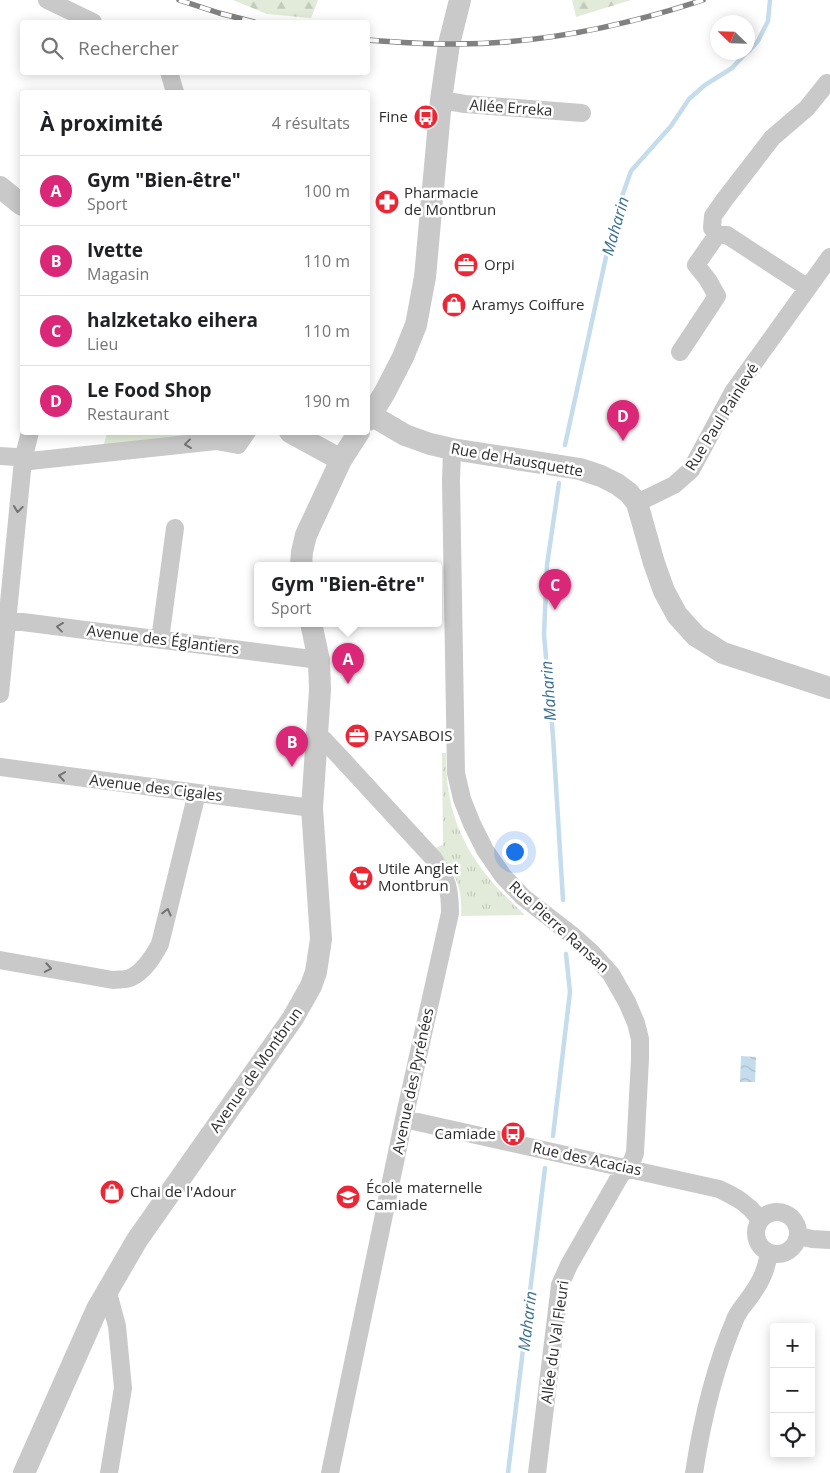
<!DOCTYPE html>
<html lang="fr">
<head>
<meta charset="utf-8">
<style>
	:root { --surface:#fff; --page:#f6f6f6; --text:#202124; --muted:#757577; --line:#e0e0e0; --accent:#db2777 }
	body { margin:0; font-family:"Open Sans",sans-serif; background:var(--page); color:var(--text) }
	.controls { position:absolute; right:15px; bottom:15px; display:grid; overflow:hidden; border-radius:5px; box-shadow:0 2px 12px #0003 }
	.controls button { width:45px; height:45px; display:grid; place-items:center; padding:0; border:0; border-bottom:1px solid var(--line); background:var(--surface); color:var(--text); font:25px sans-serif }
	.compass { position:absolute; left:710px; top:15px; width:45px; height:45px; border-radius:50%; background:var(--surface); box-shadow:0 2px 12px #0003; rotate:293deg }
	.you { position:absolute; left:514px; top:851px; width:18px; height:18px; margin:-12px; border:4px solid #fff; border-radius:50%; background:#1a73e8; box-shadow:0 0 0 8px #1a73e833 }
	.badge { display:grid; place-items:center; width:32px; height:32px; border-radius:50%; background:var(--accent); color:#fff; font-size:16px; font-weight:700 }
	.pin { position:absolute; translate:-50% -41px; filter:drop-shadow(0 1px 2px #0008) }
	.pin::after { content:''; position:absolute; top:26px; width:18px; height:15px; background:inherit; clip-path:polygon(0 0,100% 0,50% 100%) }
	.popup { position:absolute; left:254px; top:562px; width:188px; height:65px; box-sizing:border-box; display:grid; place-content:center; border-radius:5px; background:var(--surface); filter:drop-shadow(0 1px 4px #0005); font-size:16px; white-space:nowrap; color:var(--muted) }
	.popup b { font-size:19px; color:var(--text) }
	.popup::after { content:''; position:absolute; left:50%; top:100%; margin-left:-10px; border:10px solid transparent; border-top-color:var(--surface) }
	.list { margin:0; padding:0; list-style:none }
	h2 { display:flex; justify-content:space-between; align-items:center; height:65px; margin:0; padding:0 20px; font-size:21px }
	h2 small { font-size:16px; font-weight:400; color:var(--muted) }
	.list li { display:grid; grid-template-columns:32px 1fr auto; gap:15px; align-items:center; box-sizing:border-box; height:70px; padding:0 20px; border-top:1px solid var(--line) }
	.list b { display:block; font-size:19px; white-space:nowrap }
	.list p { margin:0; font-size:16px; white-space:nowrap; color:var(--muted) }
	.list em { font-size:16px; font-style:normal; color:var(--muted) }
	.icon { flex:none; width:28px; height:28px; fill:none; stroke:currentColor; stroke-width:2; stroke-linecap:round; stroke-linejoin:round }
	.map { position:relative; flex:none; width:830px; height:1473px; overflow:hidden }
	.search { position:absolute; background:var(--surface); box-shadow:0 2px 12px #0003; left:20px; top:20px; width:350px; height:55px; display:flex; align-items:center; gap:12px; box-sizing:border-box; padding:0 18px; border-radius:5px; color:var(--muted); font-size:19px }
	.panel { position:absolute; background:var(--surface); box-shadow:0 2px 12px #0003; left:20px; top:90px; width:350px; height:345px; border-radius:5px }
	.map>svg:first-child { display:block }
	.grass { fill:url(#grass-tufts) }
	.forest { fill:url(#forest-firs) }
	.park { fill:#e2ebd9 }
	.water { fill:url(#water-waves) }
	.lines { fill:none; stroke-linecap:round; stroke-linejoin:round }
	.stream { stroke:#c4dcec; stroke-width:4.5 }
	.minor { stroke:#c9c9c9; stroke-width:18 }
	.tertiary { stroke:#c9c9c9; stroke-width:22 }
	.rail-casing { stroke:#818181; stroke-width:5.5 }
	.rail { stroke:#fff; stroke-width:4; stroke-dasharray:11; stroke-linecap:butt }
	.oneway { stroke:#737373 }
	.labels { text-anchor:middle; stroke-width:5; stroke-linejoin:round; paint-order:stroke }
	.street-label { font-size:15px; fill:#2c2c2c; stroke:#fff }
	.poi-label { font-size:15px; fill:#2c2c2c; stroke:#fff; text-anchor:start }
	.water-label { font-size:16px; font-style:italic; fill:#386e90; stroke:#fff }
</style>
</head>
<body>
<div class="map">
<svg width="830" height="1473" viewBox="0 0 830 1473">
	<defs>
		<pattern id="grass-tufts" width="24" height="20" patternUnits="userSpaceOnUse" patternTransform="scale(1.25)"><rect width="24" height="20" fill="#e2ebd9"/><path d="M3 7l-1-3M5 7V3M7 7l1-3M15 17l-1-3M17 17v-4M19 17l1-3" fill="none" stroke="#c2caba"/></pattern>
		<pattern id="forest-firs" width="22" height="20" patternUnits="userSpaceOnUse" patternTransform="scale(1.25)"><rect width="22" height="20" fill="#e2ebd9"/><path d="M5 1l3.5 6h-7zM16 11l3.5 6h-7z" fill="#c2caba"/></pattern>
		<pattern id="water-waves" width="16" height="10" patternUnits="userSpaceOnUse" patternTransform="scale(1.25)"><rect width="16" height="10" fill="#c4dcec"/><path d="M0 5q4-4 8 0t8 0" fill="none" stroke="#a9bdcb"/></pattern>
	</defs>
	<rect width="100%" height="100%" fill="#fff"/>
	<path class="grass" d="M442 753H446C445 825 473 868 525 915L461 916C463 884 454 873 435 848L443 845Z"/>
	<path class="forest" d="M233 0H318L311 18 267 14Z
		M572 0H631L576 17Z"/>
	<path class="park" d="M107 433H225L223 437 103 447Z"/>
	<path class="water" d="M741 1056 756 1057 755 1082H740Z"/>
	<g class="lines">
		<path class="stream" d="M748 52 758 41 768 21 770 0
			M565 445 611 234 620 202 631 171 671 126 689 99 705 85 732 68 747 52
			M559 483 547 565 544 635 553 736 563 900
			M553 1136 570 992 566 954
			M508 1473 545 1168"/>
		<path class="minor" d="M47 0 93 22
			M169 72 175 92
			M441 100 465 104 582 113
			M808 288 727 235H717L712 228 713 216 725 199 772 138 807 108 827 83
			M680 352 717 296 708 280 696 265 717 235
			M452 449 451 481 456 773 462 799 472 824 485 850 503 876 523 897 572 935 592 953 611 974 627 1002 636 1023 640 1039V1059L635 1153 632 1161 620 1176 569 1265 560 1285 537 1473
			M0 456 16 457 30 461 216 441 238 445 247 432
			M637 503 674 485 691 470 733 392 830 257
			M7 620 319 660
			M160 640 175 528
			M0 694 23 460 30 432
			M316 735 324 740 340 757 433 858C447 879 450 888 450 913L404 1119 330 1473
			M0 767 312 808
			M0 960 113 980C118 979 125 980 130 978 144 972 153 957 160 944L197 793
			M404 1119 719 1189C736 1197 749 1204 760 1220
			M756 1233a21 21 0 1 1 42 0a21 21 0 1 1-42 0Z
			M798 1236 812 1239 830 1240
			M106 1293 110 1300 117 1326 123 1388 109 1473
			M694 1473C702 1420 715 1366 736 1317 739 1311 743 1306 747 1301 759 1285 766 1273 769 1253"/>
		<path class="tertiary" d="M0 187 22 205
			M371 415 405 435 430 444 452 449 580 469 601 476 617 484 629 493 637 503 654 563 664 591 677 615 696 636 723 653 830 688
			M368 420 385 392 403 357 416 325 425 277 441 100 449 44 460 0
			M290 432 341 460
			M301 565 302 552 306 535 341 460 359 432
			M24 1473 97 1309 137 1240 293 1018 311 986 316 972 321 939 312 808 320 690 319 660 311 623"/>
		<defs>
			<path id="rail" d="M179 0 219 13 254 22
				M368 40C394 42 421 44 448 44 534 45 622 27 703 0"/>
		</defs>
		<use href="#rail" class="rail-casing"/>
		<use href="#rail" class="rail"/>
	</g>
	<defs><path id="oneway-chevron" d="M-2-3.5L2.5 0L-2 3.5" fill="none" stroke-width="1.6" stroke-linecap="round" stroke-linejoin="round" transform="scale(1.25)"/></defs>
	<g class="oneway">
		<use href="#oneway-chevron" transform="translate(188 444) rotate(173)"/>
		<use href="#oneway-chevron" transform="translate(18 509) rotate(96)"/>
		<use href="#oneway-chevron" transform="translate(60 627) rotate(-173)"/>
		<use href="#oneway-chevron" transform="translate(62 776) rotate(-172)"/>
		<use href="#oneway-chevron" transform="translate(167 912) rotate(-76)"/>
		<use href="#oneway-chevron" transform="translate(48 968) rotate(10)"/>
	</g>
	<defs>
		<symbol id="bus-disc" viewBox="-11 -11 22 22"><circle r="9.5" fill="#eb2735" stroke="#fff"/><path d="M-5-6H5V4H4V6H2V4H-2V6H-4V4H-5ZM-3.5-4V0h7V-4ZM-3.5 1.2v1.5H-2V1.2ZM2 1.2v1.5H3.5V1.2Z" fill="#fff"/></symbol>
		<symbol id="pharmacy-disc" viewBox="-11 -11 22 22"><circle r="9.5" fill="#eb2735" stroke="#fff"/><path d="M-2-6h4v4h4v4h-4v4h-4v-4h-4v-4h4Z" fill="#fff"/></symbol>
		<symbol id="office-disc" viewBox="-11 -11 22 22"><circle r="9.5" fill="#eb2735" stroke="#fff"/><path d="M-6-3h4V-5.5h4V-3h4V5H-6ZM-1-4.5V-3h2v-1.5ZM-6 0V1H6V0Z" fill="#fff"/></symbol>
		<symbol id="shop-disc" viewBox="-11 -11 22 22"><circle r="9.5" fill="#eb2735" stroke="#fff"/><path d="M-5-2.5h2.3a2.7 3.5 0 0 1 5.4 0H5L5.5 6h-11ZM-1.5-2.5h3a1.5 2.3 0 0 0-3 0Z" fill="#fff"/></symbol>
		<symbol id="supermarket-disc" viewBox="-11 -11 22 22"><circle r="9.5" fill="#eb2735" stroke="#fff"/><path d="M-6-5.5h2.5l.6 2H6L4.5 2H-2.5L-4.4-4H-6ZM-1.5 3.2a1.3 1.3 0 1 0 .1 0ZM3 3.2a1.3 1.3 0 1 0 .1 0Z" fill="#fff"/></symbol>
		<symbol id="school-disc" viewBox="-11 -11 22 22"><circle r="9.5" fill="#eb2735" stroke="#fff"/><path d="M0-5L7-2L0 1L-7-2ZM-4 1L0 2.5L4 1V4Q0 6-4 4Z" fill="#fff"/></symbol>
	</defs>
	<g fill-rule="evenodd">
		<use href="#bus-disc" x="412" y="103" width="28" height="28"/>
		<use href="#pharmacy-disc" x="373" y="188" width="28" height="28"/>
		<use href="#office-disc" x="452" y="251" width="28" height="28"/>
		<use href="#shop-disc" x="440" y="291" width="28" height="28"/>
		<use href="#office-disc" x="343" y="722" width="28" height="28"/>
		<use href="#supermarket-disc" x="347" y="864" width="28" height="28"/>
		<use href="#bus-disc" x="499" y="1120" width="28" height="28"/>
		<use href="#shop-disc" x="98" y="1178" width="28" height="28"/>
		<use href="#school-disc" x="334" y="1183" width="28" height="28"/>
	</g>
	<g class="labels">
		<g class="street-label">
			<text transform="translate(511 108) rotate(4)" y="5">Allée Erreka</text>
			<text transform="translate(722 417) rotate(-58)" y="5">Rue Paul Painlevé</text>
			<text transform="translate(517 460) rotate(10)" y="5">Rue de Hausquette</text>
			<text transform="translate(163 640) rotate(7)" y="5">Avenue des Églantiers</text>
			<text transform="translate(156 788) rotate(7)" y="5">Avenue des Cigales</text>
			<text transform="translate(559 927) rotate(42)" y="5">Rue Pierre Ransan</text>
			<text transform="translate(256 1070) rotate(-55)" y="5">Avenue de Montbrun</text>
			<text transform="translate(413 1081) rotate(-78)" y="5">Avenue des Pyrénées</text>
			<text transform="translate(587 1159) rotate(12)" y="5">Rue des Acacias</text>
			<text transform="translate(555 1342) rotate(-82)" y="5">Allée du Val Fleuri</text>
		</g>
		<g class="poi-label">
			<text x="408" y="122" text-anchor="end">Fine</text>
			<text x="404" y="198">Pharmacie<tspan x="404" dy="17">de Montbrun</tspan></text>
			<text x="484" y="270">Orpi</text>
			<text x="472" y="310">Aramys Coiffure</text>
			<text x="374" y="741">PAYSABOIS</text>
			<text x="378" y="874">Utile Anglet<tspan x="378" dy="17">Montbrun</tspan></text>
			<text x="496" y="1139" text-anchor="end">Camiade</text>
			<text x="366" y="1193">École maternelle<tspan x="366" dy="17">Camiade</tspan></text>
			<text x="130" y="1197">Chai de l'Adour</text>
		</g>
		<g class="water-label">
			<text transform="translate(615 226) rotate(-74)" y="6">Maharin</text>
			<text transform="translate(548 691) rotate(-94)" y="6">Maharin</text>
			<text transform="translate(527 1321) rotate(-83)" y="6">Maharin</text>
		</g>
	</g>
</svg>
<div class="controls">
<button>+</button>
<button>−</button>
<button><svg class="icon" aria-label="locate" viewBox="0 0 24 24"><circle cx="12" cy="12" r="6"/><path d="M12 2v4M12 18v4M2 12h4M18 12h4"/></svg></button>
</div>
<svg class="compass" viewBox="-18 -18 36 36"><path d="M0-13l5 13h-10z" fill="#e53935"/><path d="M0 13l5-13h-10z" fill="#757577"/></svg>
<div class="you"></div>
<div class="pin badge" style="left:348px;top:684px">A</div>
<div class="popup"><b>Gym &quot;Bien-être&quot;</b>Sport</div>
<div class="pin badge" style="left:292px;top:767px">B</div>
<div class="pin badge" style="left:555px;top:610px">C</div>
<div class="pin badge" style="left:623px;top:441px">D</div>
<div class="search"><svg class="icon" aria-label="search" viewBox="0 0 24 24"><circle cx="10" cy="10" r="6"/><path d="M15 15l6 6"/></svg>Rechercher</div>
<section class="panel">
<h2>À proximité<small>4 résultats</small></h2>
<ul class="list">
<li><span class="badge">A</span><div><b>Gym &quot;Bien-être&quot;</b><p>Sport</p></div><em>100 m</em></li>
<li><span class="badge">B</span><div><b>Ivette</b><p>Magasin</p></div><em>110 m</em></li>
<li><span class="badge">C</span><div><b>halzketako eihera</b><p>Lieu</p></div><em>110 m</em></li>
<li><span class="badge">D</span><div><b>Le Food Shop</b><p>Restaurant</p></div><em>190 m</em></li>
</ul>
</section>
</div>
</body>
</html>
